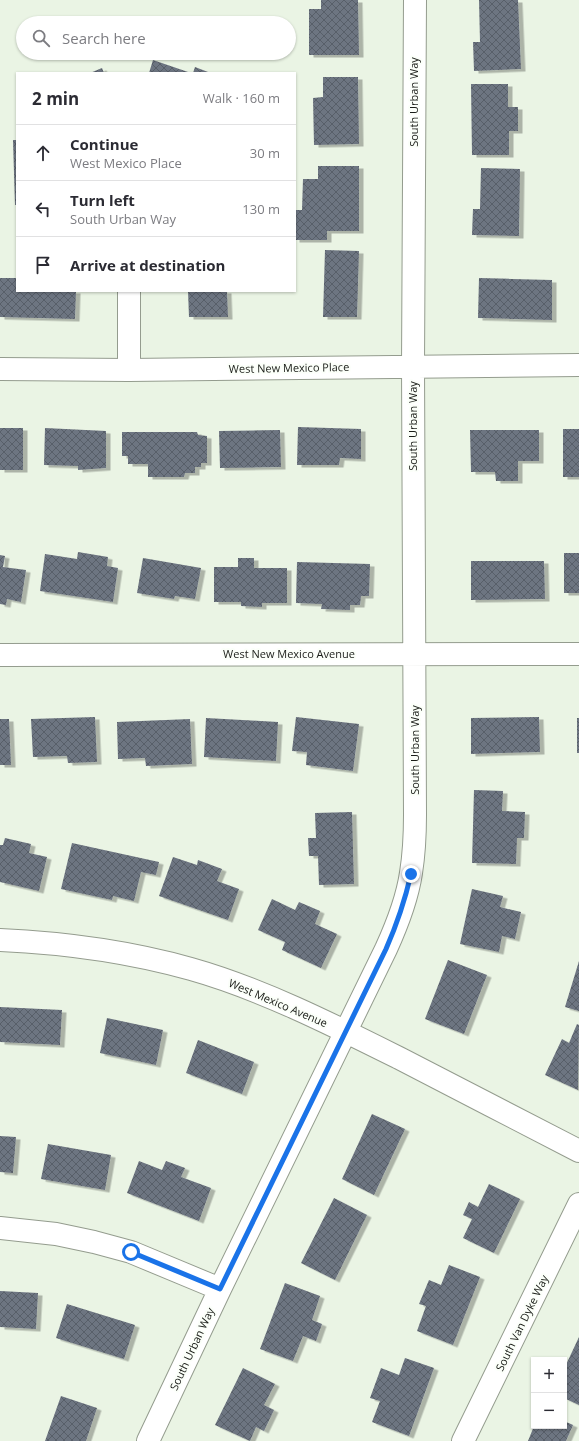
<!DOCTYPE html>
<html lang="en">
<head>
<meta charset="utf-8">
<style>
	:root { --surface:#fff; --page:#f2f2f3; --text:#2b2b33; --muted:#7c7c81; --line:#e1e1e2 }
	body { margin:0; font-family:"Open Sans",sans-serif; background:var(--page); color:var(--text) }
	.controls { position:absolute; right:12px; bottom:12px; display:grid; overflow:hidden; border-radius:0px; box-shadow:0 1px 3px #0004 }
	.controls button { width:36px; height:36px; display:grid; place-items:center; padding:0; border:0; border-bottom:1px solid var(--line); background:var(--surface); color:var(--text); font:20px sans-serif }
	.stop { position:absolute; width:12px; height:12px; margin:-9px; border:3px solid #1a73e8; border-radius:50%; background:#fff }
	.stop.end { background:#1a73e8; border-color:#fff; box-shadow:0 1px 4px #0008 }
	.list { margin:0; padding:0; list-style:none }
	h2 { display:flex; justify-content:space-between; align-items:center; height:52px; margin:0; padding:0 16px; font-size:17px }
	h2 small { font-size:13px; font-weight:400; color:var(--muted) }
	.list li { display:grid; grid-template-columns:26px 1fr auto; gap:12px; align-items:center; box-sizing:border-box; height:56px; padding:0 16px; border-top:1px solid var(--line) }
	.list b { display:block; font-size:15px; white-space:nowrap }
	.list p { margin:0; font-size:13px; white-space:nowrap; color:var(--muted) }
	.list em { font-size:13px; font-style:normal; color:var(--muted) }
	.icon { flex:none; width:22px; height:22px; fill:none; stroke:currentColor; stroke-width:2; stroke-linecap:round; stroke-linejoin:round }
	.map { position:relative; flex:none; width:579px; height:1441px; overflow:hidden }
	.search { position:absolute; background:var(--surface); box-shadow:0 1px 3px #0004; left:16px; top:16px; width:280px; height:44px; display:flex; align-items:center; gap:10px; box-sizing:border-box; padding:0 14px; border-radius:22px; color:var(--muted); font-size:15px }
	.panel { position:absolute; background:var(--surface); box-shadow:0 1px 3px #0004; left:16px; top:72px; width:280px; height:220px; border-radius:0px }
	.map>svg:first-child { display:block }
	.building { fill:url(#building-cross-hatch); filter:url(#shadow) }
	.lines { fill:none; stroke-linecap:round; stroke-linejoin:round }
	.minor-casing { stroke:#949c8e; stroke-width:24 }
	.minor { stroke:#fff; stroke-width:22 }
	.route { stroke:#1a73e8; stroke-width:5 }
	.labels { text-anchor:middle; stroke-width:4; stroke-linejoin:round; paint-order:stroke }
	.street-label { font-size:11px; fill:#1a1d18; stroke:#fbfff9 }
</style>
</head>
<body>
<div class="map">
<svg width="579" height="1441" viewBox="0 0 579 1441">
	<defs>
		<pattern id="building-cross-hatch" width="8" height="8" patternUnits="userSpaceOnUse"><rect width="8" height="8" fill="#6d7481"/><path d="M0 0l8 8M0 8l8-8" fill="none" stroke="#595f69"/></pattern>
		<filter id="shadow"><feDropShadow dx="4.5" dy="2.5" stdDeviation="0" flood-color="#0004"/></filter>
	</defs>
	<rect width="100%" height="100%" fill="#eaf4e4"/>
	<path class="building" d="M321 0H358L359 55H309V9H321Z
		M479 0H518L521 69 474 71 473 42H480Z
		M153 60 191 73H149Z
		M195 67 208 72 207 73H193Z
		M102 68 104 73H90Z
		M323 77H358L359 144 314 145 313 98 323 97Z
		M471 84H508V107H518V131H509V155H472Z
		M13 140H17V205H15Z
		M318 166H359V231H327V240H295V210H302L303 179H318Z
		M481 168 520 169 519 236 472 235 473 209H480Z
		M325 250 359 251 357 317H323Z
		M0 278H17V291H76L75 319 0 317Z
		M479 278 552 280V320L478 318Z
		M188 291H227L228 317H189Z
		M298 427 361 429V459L340 458 339 465H297Z
		M0 428H23V470H0Z
		M45 428 106 431V468L78 470V466L44 465Z
		M563 429H579V477H563Z
		M280 430 281 467 220 468 219 431Z
		M470 430H539V461H518V481H496L495 472H471Z
		M122 432H197L198 435 207 436V463H201V467H195V473H185L184 477H148V464H128V456H122Z
		M78 552 108 557 107 566 118 568 113 602 40 591 45 554 77 559Z
		M564 553H579V593H564Z
		M0 555 5 556 3 567 26 570 21 602 7 599 6 605 0 604Z
		M143 558 201 568 195 599 175 596 174 599 137 593Z
		M238 558H254V568H287V603H262V607L241 606V602H214V567H238Z
		M471 561H544L545 599 471 600Z
		M297 562 370 564 369 596H361L360 605H350V610L321 609 322 604 296 603Z
		M95 717 97 762 68 763 67 756 33 757 31 719Z
		M296 717 359 724 353 771 306 765 307 752 292 751Z
		M539 717 540 752 471 754V718Z
		M206 718 278 722 276 761 204 757Z
		M577 718H579V753H577Z
		M0 719H9L11 765H0Z
		M190 719 192 764 146 766 145 758 118 759 117 722Z
		M474 790 503 791 502 811 525 812 524 838H517L516 864 472 863Z
		M352 812 354 884 319 885 318 856H309L308 838H316L315 813Z
		M5 838 31 844 29 853 47 857 39 891 0 882V845H3Z
		M72 843 159 862 156 875 141 872 134 901 113 896 112 900 61 889Z
		M173 857 197 865 198 860 222 869 217 881 239 889 228 920 159 896Z
		M472 889 503 896 500 907 521 912 515 939 502 936 499 952 460 944Z
		M272 899 295 910 299 902 320 911 315 924 337 934 321 968 282 950 285 942 258 930Z
		M448 960 487 975 464 1034 425 1019Z
		M579 961V1011L565 1007Z
		M0 1007 62 1010 60 1045 0 1042Z
		M107 1018 163 1030 156 1065 100 1053Z
		M577 1024 579 1025 578 1090 545 1075 562 1039 569 1043Z
		M198 1040 254 1062 242 1094 186 1073Z
		M372 1114 405 1129 374 1195 342 1179Z
		M0 1136 16 1137 13 1173 0 1172Z
		M48 1144 111 1155 105 1190 41 1179Z
		M139 1161 162 1170 166 1161 185 1168 181 1177 211 1188 199 1221 127 1193Z
		M489 1184 520 1199 494 1253 463 1238 472 1219 463 1215 469 1202 478 1207Z
		M334 1198 367 1215 335 1280 301 1263Z
		M449 1265 480 1277 453 1345 417 1331 426 1306 419 1304 429 1280 441 1285Z
		M285 1283 320 1296 312 1320 322 1324 316 1341 303 1336 293 1361 260 1349Z
		M0 1291 38 1293 36 1329 0 1327Z
		M67 1304 135 1325 124 1359 56 1338Z
		M579 1337V1405L564 1398V1369Z
		M405 1358 434 1368 409 1436 372 1422 380 1401 370 1398 381 1368 399 1375Z
		M243 1368 275 1384 264 1405 274 1410 264 1431 256 1427 250 1441 215 1425Z
		M61 1396 97 1408 86 1441H45Z
		M564 1421 573 1425 566 1441H528L534 1426H564Z"/>
	<g class="lines">
		<defs>
			<path id="minor" d="M0 369 129 370 579 365
				M129 370V291
				M0 655 579 654
				M0 940C66 943 127 951 191 969 262 989 335 1026 401 1059 460 1090 520 1120 579 1151
				M0 1228 56 1234 94 1242 131 1252 220 1289
				M148 1441 220 1289 386 949C397 925 407 900 411 873 414 854 415 834 415 815L413 366 415 0
				M463 1441 579 1204"/>
		</defs>
		<use href="#minor" class="minor-casing"/>
		<use href="#minor" class="minor"/>
	</g>
	<g class="lines">
		<path class="route" d="M131 1252 220 1289 386 949C397 924 405 900 411 874"/>
	</g>
	<g class="labels">
		<g class="street-label">
			<text transform="translate(414 102) rotate(-90)" y="4">South Urban Way</text>
			<text transform="translate(289 368) rotate(-1)" y="4">West New Mexico Place</text>
			<text transform="translate(413 426) rotate(-90)" y="4">South Urban Way</text>
			<text x="289" y="658">West New Mexico Avenue</text>
			<text transform="translate(415 750) rotate(-90)" y="4">South Urban Way</text>
			<text transform="translate(278 1003) rotate(23)" y="4">West Mexico Avenue</text>
			<text transform="translate(522 1323) rotate(-64)" y="4">South Van Dyke Way</text>
			<text transform="translate(192 1349) rotate(-65)" y="4">South Urban Way</text>
		</g>
	</g>
</svg>
<div class="controls">
<button>+</button>
<button>−</button>
</div>
<div class="stop" style="left:131px;top:1252px"></div>
<div class="stop end" style="left:411px;top:874px"></div>
<div class="search"><svg class="icon" aria-label="search" viewBox="0 0 24 24"><circle cx="10" cy="10" r="6"/><path d="M15 15l6 6"/></svg>Search here</div>
<section class="panel">
<h2>2 min<small>Walk · 160 m</small></h2>
<ul class="list">
<li><svg class="icon" aria-label="ahead" viewBox="0 0 24 24"><path d="M12 20V5M6 11l6-6 6 6"/></svg><div><b>Continue</b><p>West Mexico Place</p></div><em>30 m</em></li>
<li><svg class="icon" aria-label="left" viewBox="0 0 24 24"><path d="M17 20v-9H6M10 6l-5 5 5 5"/></svg><div><b>Turn left</b><p>South Urban Way</p></div><em>130 m</em></li>
<li><svg class="icon" aria-label="arrive" viewBox="0 0 24 24"><path d="M6 21V4h12l-3 4 3 4H6"/></svg><div><b>Arrive at destination</b></div></li>
</ul>
</section>
</div>
</body>
</html>
